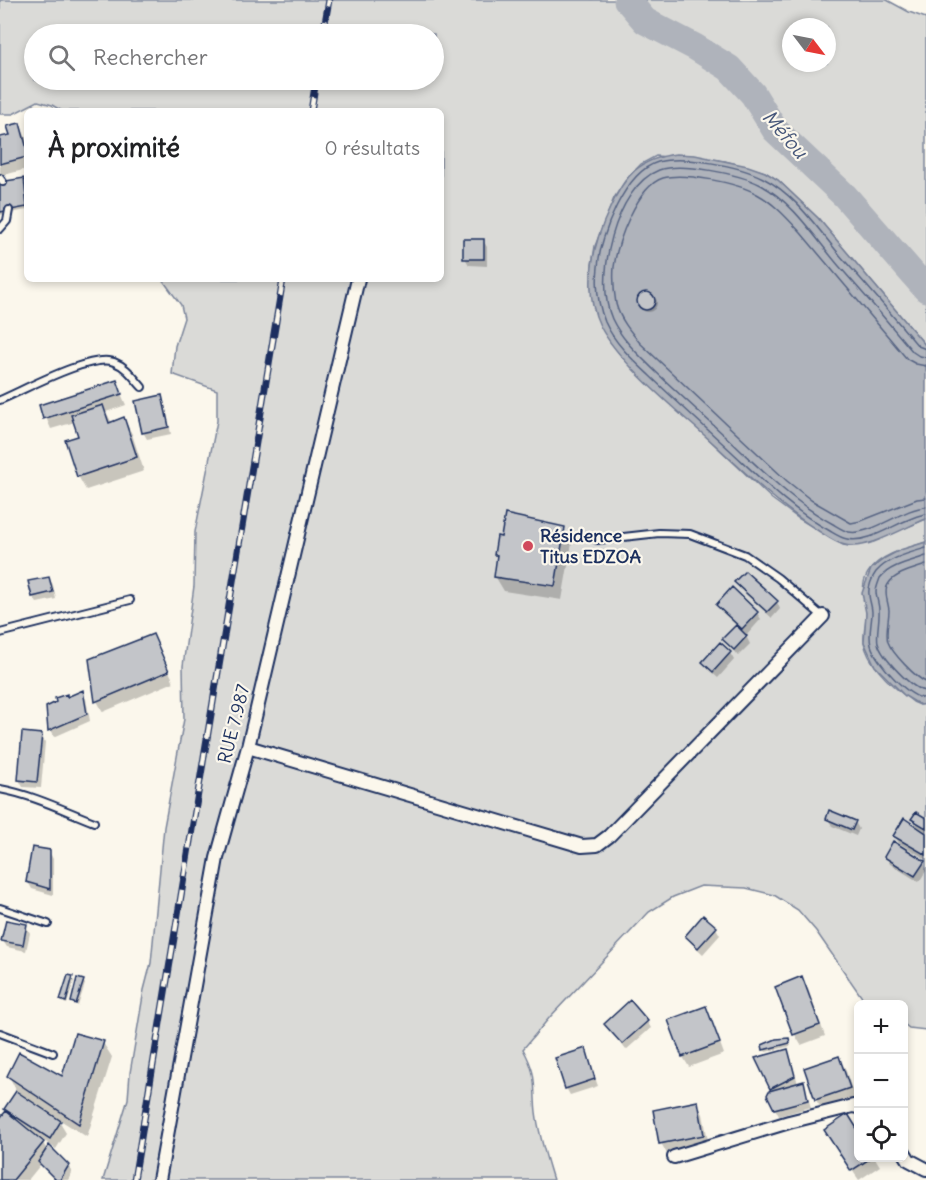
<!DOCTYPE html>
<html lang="fr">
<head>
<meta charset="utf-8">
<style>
	:root { --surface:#fff; --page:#f6f6f6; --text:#202124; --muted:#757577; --line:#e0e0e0 }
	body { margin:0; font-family:Delius,sans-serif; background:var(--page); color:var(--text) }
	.controls { position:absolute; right:18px; bottom:18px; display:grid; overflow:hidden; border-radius:9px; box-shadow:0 3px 9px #0003 }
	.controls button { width:54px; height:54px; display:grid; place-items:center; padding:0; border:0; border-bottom:2px solid var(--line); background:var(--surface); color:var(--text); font:30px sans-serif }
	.compass { position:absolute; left:782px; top:18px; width:54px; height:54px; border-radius:50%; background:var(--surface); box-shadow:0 3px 9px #0003; rotate:122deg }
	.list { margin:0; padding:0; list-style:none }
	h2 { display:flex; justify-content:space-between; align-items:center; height:78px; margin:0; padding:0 24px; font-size:26px }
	h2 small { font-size:20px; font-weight:400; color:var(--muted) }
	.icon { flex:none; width:33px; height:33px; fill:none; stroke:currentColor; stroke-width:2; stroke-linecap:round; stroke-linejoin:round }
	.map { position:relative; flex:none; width:926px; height:1180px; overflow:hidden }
	.search { position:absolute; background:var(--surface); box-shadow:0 3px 9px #0003; left:24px; top:24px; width:420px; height:66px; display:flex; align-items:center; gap:15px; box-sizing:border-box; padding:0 21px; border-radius:33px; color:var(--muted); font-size:22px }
	.panel { position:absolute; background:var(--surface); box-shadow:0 3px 9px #0003; left:24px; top:108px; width:420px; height:174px; border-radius:9px }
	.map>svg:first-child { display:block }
	.green { fill:#dadad7; stroke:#7a849a; stroke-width:1.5; fill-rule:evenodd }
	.water { fill:#afb3bb; stroke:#747e96; stroke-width:1.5 }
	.pier { fill:#fbf7ec }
	.shadow { fill:#0003 }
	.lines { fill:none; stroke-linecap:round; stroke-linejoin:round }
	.shore { stroke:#566483; stroke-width:1.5 }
	.river { stroke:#afb3bb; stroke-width:27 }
	.building { fill:#c3c5c9; stroke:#1b2f5e; stroke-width:1.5 }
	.lane-casing { stroke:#1b2f5e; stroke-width:10 }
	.street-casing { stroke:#1b2f5e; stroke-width:16 }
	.lane { stroke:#fbf7ec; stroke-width:6 }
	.street { stroke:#fbf7ec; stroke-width:12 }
	.rail-casing { stroke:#1b2f5e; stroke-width:7 }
	.rail { stroke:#fbf7ec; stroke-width:4.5; stroke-dasharray:14; stroke-linecap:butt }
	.poi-dot { fill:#d1495b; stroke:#fbf7ec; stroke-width:2 }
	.labels { text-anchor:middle; stroke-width:4.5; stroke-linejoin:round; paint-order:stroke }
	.poi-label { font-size:18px; font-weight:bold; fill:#1b2f5e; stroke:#fbf7ec; text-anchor:start }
	.street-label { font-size:18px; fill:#1b2f5e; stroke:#fbf7ec }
	.water-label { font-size:20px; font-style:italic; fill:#47577a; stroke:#fbf7ec }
</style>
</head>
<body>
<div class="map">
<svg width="926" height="1180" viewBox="0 0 926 1180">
	<rect width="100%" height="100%" fill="#fbf7ec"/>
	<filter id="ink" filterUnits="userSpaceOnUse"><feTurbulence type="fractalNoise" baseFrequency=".0167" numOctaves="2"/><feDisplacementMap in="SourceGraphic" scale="12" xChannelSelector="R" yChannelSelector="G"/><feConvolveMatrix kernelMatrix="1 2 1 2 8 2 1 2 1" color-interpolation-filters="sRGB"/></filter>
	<g filter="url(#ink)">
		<path class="green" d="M0 0H887L909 12 926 18V346L818 218 778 180 765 172 725 161 656 156 641 164 625 181 614 198 595 246 592 265 591 287 610 342 623 358 772 499 798 518 843 545 849 546 888 535 926 519V542C907 548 882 554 870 570 859 584 865 596 866 610 867 620 863 632 864 642 868 666 894 688 913 702L920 705 926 704V1030L909 1028 904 1024V1004H872L863 999 816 931 798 910 774 895 746 888 701 886 673 897 649 912 550 1017 523 1049C538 1076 533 1084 536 1112 539 1136 546 1157 553 1180H103L128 1099 130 1073 144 990 151 963 164 827 184 719 183 666 194 586 195 532 217 421V390L172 374 175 346 184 318 181 305 162 279H441V111H62L52 105 38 101 13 114H0ZM791 27H827V63H791ZM34 34H434V80H34Z"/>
		<path class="water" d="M676 154 695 155 748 166 765 172 778 180 818 218 926 346V519C905 527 867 551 845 545 835 543 825 535 817 530 778 505 747 474 713 443 680 413 620 365 600 326 582 289 593 243 610 208 625 175 639 159 676 154Z
			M926 542V704L920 705 905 696 875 666 864 642 866 613 862 593 871 569 885 558 900 550Z"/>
		<path class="pier" d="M637 301a9 9 0 1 1 18 0a9 9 0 1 1-18 0Z"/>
		<path class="shadow" d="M20 125 27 140V169L0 176V139L11 136Z
			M24 179 27 190V210L0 215V184Z
			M483 240 487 247V266L469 265 465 258Z
			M639 303a9 9 0 1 1 18 0a9 9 0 1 1-18 0Z
			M116 382 126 405 106 412 112 423 124 419 132 434 144 471 86 490 78 476 79 436 75 422 51 429 41 406Z
			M161 397 165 404 171 434 147 439 143 432Z
			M564 528 572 543 562 600 504 591 495 576 498 560 495 555Z
			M49 578 53 585 56 599 37 603 33 597Z
			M736 582 777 602 780 609 772 618 740 589Z
			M718 605 757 613 761 619 746 636 750 644 738 656 724 640 737 626 722 612Z
			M158 647 174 682 103 712 97 701 90 660Z
			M730 653 734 660 718 678 708 669 704 662Z
			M82 692 86 699 90 721 54 737 50 730 68 698Z
			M41 735 45 742 41 788 23 787 19 780Z
			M828 819 855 822 859 829 856 836 832 826Z
			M913 819H926V859L899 843 895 836 919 830Z
			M49 851 53 859V895L32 889 28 882Z
			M886 857 924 862 926 871 919 882 890 864Z
			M704 917 716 928 720 935 703 954 691 943 687 936Z
			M26 926 30 933 26 951 7 947 3 941Z
			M72 978 74 981 67 1004 64 1003 62 1000Z
			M802 978 808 989 825 1036 801 1045 795 1035 777 988Z
			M83 981 85 984 78 1006 73 1002Z
			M705 1008 711 1019 724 1054 689 1067 683 1057 670 1021Z
			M647 1021 651 1028 626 1050 606 1024Z
			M788 1040 791 1046 766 1052 764 1049Z
			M103 1043 112 1057 87 1137 57 1118 66 1133 56 1149 40 1138 47 1150 68 1165 72 1173 68 1180H55L41 1164 28 1180H0V1121L7 1112 6 1109 17 1092 9 1076 63 1078Z
			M585 1050 598 1086 570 1095 566 1088Z
			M788 1051 791 1058 798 1084 803 1083 811 1107 779 1116 768 1095 774 1091 757 1059Z
			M838 1058 845 1068 855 1099 822 1110 816 1100 806 1069Z
			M697 1103 703 1114 709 1146 667 1154 661 1143Z
			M848 1116 858 1132V1158H875L880 1166 859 1180 832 1142Z"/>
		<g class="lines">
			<path class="shore" d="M926 349 918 346C894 317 870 289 845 261 820 233 798 196 763 178 740 166 683 155 658 162 625 172 600 235 598 267 596 285 598 305 605 322 615 344 633 360 650 376 677 402 705 427 732 452 763 481 793 511 830 531 835 534 841 538 847 539 871 545 902 517 926 514
				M926 357 919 356 913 352C889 323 864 294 839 266 815 238 794 203 761 185 740 174 681 162 659 170 615 187 594 279 612 319 622 340 639 355 655 371 683 398 713 424 741 451 770 478 798 505 833 524 838 527 844 531 849 532 871 536 903 508 926 507
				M926 366 916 364 907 359 801 233C788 219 774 203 757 194 738 183 684 172 663 178 637 186 617 243 614 267 613 279 614 292 616 304 620 319 630 331 640 343L787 481 811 500 851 523 861 521 917 499 926 498
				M926 548C909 553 888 558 876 572 872 577 868 588 869 594 869 600 872 606 872 612 872 623 868 635 871 645 875 661 910 700 926 698
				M926 556C912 561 890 565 880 578 879 581 876 588 876 592 876 597 879 604 879 610 880 620 876 633 878 643 881 656 913 691 926 691
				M926 565C915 569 896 573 889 583 883 590 888 602 889 610 889 620 885 633 888 642 892 653 916 678 926 682"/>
			<path class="river" d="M627 0 645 21 695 47 729 68 753 94 775 130 845 196 926 289"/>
		</g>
		<path class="building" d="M20 123 27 149V157L0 164V137L10 135 7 126Z
			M24 178 27 207 0 212V182Z
			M463 239H484V259H463Z
			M637 301a9 9 0 1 1 18 0a9 9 0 1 1-18 0Z
			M117 380 122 394 43 419 39 405Z
			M162 395 169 427 142 433 135 401Z
			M103 405 109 423 124 417 137 457 77 477 65 440 78 436 71 415Z
			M505 514 565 527 555 586 494 577 497 555H494L497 536 501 537Z
			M745 571 778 601 767 612 734 582Z
			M49 577 53 592 32 597 28 581Z
			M732 587 758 612 742 629 716 605Z
			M736 625 747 636 734 650 722 639Z
			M153 634 169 671 95 702 89 659Z
			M720 642 731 652 713 672 702 662Z
			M83 690 87 714 48 731 46 707 56 702 55 698 67 694V697Z
			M22 732 42 734 37 782 18 780Z
			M829 810 856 821 852 830 826 819Z
			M916 812 926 818V828L911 819Z
			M904 818 926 833V855L893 836Z
			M893 841 925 861 915 876 884 857Z
			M32 847 50 850V889L26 882Z
			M703 915 717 927 698 948 685 936Z
			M6 920 27 924 23 945 1 941Z
			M68 975 73 976 66 1002 60 1000Z
			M802 976 820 1025 793 1035 775 987Z
			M77 978 84 980 76 1004 71 1002Z
			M630 1000 648 1021 622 1044 604 1024Z
			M706 1006 720 1043 682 1057 668 1020Z
			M75 1033 104 1041 79 1124 7 1076 19 1052 62 1076Z
			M789 1038 790 1043 763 1050 762 1045 776 1039Z
			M586 1048 595 1079 565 1089 555 1058Z
			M788 1049 795 1076 770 1089 755 1058Z
			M839 1056 850 1088 815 1100 804 1068Z
			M804 1081 808 1100 774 1109 767 1095 769 1091Z
			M16 1091 61 1121 50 1139 4 1109Z
			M698 1101 704 1135 659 1144 653 1110Z
			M6 1111 44 1142 13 1180H0V1118Z
			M848 1114 858 1130V1158H871L851 1171 824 1130Z
			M49 1145 69 1165 60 1180H56L38 1162Z"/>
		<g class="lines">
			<defs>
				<path id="lane" d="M0 178 3 182
					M0 229 7 221 9 210
					M0 400C24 390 91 353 114 362 127 367 133 377 142 387
					M597 540 659 533 690 534 745 555 778 578 822 616
					M0 633 130 600
					M0 789C33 795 63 810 94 822
					M0 908 48 924
					M0 1033 53 1053"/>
				<path id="street" d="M248 747 582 846 597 845 609 836 823 616
					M904 1152 909 1160 926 1169
					M674 1157 789 1122 853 1106 858 1107
					M159 1180 217 858 248 747 358 279"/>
			</defs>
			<use href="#lane" class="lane-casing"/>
			<use href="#street" class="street-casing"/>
			<use href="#lane" class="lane"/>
			<use href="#street" class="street"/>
			<defs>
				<path id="rail" d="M323 34 329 0
					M311 111 316 80
					M134 1180 283 279"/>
			</defs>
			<use href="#rail" class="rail-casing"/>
			<use href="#rail" class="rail"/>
		</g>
	</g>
	<circle class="poi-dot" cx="528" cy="546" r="6"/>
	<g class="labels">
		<g class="poi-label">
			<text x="540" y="542">Résidence<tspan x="540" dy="21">Titus EDZOA</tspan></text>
		</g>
		<g class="street-label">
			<text transform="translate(234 724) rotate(-76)" y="6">RUE 7.987</text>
		</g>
		<g class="water-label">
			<text transform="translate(785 134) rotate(49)" y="7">Méfou</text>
		</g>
	</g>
</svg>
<div class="controls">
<button>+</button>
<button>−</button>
<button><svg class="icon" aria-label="locate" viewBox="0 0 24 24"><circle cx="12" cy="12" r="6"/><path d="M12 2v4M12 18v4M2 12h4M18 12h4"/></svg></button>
</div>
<svg class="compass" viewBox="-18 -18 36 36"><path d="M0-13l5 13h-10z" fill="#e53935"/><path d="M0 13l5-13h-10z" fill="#757577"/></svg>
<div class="search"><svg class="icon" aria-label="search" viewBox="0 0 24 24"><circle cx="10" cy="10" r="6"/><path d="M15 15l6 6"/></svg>Rechercher</div>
<section class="panel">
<h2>À proximité<small>0 résultats</small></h2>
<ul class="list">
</ul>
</section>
</div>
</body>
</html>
